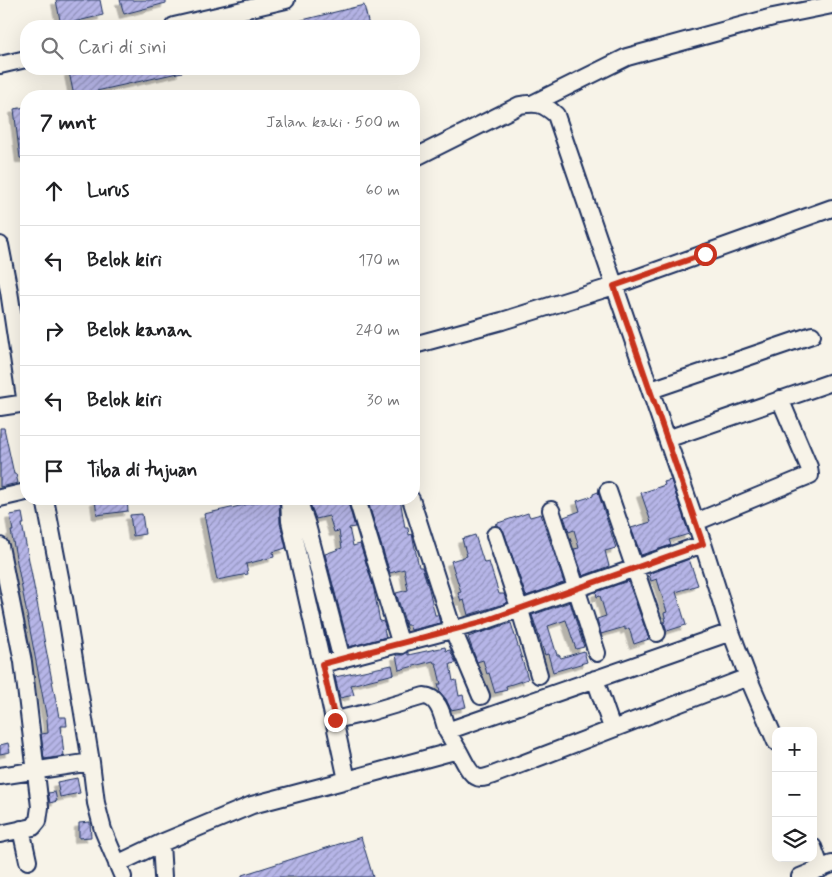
<!DOCTYPE html>
<html lang="id">
<head>
<meta charset="utf-8">
<style>
	:root { --surface:#fff; --page:#f2f2f2; --text:#202124; --muted:#757577; --line:#e0e0e0 }
	body { margin:0; font-family:Mynerve,sans-serif; background:var(--page); color:var(--text) }
	.controls { position:absolute; right:15px; bottom:15px; display:grid; overflow:hidden; border-radius:10px; box-shadow:0 5px 20px #0002 }
	.controls button { width:45px; height:45px; display:grid; place-items:center; padding:0; border:0; border-bottom:1px solid var(--line); background:var(--surface); color:var(--text); font:25px sans-serif }
	.stop { position:absolute; width:15px; height:15px; margin:-11px; border:4px solid #c8321e; border-radius:50%; background:#fff }
	.stop.end { background:#c8321e; border-color:#fff; box-shadow:0 1px 5px #0008 }
	.list { margin:0; padding:0; list-style:none }
	h2 { display:flex; justify-content:space-between; align-items:center; height:65px; margin:0; padding:0 20px; font-size:21px }
	h2 small { font-size:16px; font-weight:400; color:var(--muted) }
	.list li { display:grid; grid-template-columns:32px 1fr auto; gap:15px; align-items:center; box-sizing:border-box; height:70px; padding:0 20px; border-top:1px solid var(--line) }
	.list b { display:block; font-size:19px; white-space:nowrap }
	.list em { font-size:16px; font-style:normal; color:var(--muted) }
	.icon { flex:none; width:28px; height:28px; fill:none; stroke:currentColor; stroke-width:2; stroke-linecap:round; stroke-linejoin:round }
	.map { position:relative; flex:none; width:832px; height:877px; overflow:hidden }
	.search { position:absolute; background:var(--surface); box-shadow:0 5px 20px #0002; left:20px; top:20px; width:400px; height:55px; display:flex; align-items:center; gap:12px; box-sizing:border-box; padding:0 18px; border-radius:20px; color:var(--muted); font-size:19px }
	.panel { position:absolute; background:var(--surface); box-shadow:0 5px 20px #0002; left:20px; top:90px; width:400px; height:415px; border-radius:20px }
	.map>svg:first-child { display:block }
	.building { fill:url(#building-hatch); stroke:#1b2f5e; filter:url(#shadow) }
	.lines { fill:none; stroke-linecap:round; stroke-linejoin:round }
	.minor-casing { stroke:#1b2f5e; stroke-width:20 }
	.minor { stroke:#f7f3e8; stroke-width:16 }
	.route { stroke:#c8321e; stroke-width:6 }
</style>
</head>
<body>
<div class="map">
<svg width="832" height="877" viewBox="0 0 832 877">
	<defs>
		<pattern id="building-hatch" width="6" height="6" patternUnits="userSpaceOnUse" patternTransform="scale(1.25)"><rect width="6" height="6" fill="#b6b5e7"/><path d="M-1 1l2-2M0 6l6-6M5 7l2-2" fill="none" stroke="#9394be"/></pattern>
		<filter id="shadow"><feDropShadow dx="-4.5" dy="4.5" stdDeviation="0" flood-color="#0004"/></filter>
	</defs>
	<rect width="100%" height="100%" fill="#f7f3e8"/>
	<filter id="ink" filterUnits="userSpaceOnUse"><feTurbulence type="fractalNoise" baseFrequency=".02" numOctaves="2"/><feDisplacementMap in="SourceGraphic" scale="10" xChannelSelector="R" yChannelSelector="G"/><feConvolveMatrix kernelMatrix="1 2 1 2 8 2 1 2 1" color-interpolation-filters="sRGB"/></filter>
	<g filter="url(#ink)">
		<path class="building" d="M56 0H100L103 15 61 25Z
			M120 0H166V3L124 14Z
			M364 5 369 26H290V23Z
			M81 69H181L182 72 74 96 69 72Z
			M26 107V158H20L14 109Z
			M0 428H4L14 474H16L18 483 0 487Z
			M671 480 689 534 669 540 671 545 641 555 631 528 651 522 641 493 665 485 664 482Z
			M598 492 616 548 605 551 609 566 583 576 574 549 579 548 574 530 569 532 564 517 580 511 577 501 593 496V494Z
			M102 499H127L128 511 97 515 95 500Z
			M271 499H279L280 523 286 548 273 552 274 557 246 564 248 574 217 580 204 514Z
			M308 499H322L323 503 347 499 355 527 349 528 353 546 360 544 373 585 380 622 383 621 386 629 384 630 386 637 349 647 325 554 342 548 339 531 334 532 329 516 316 519Z
			M367 499H400L405 528H408L409 535 412 534 419 567H422L429 589 435 615H438L440 623 411 630 409 625H406L396 593 408 590 404 569 390 573Z
			M22 513 24 524H22L59 717H66L67 726H61L64 756 44 759 41 734 48 733 47 719 11 531H13L10 515Z
			M528 513 530 517 541 514 564 583 526 596 504 532 501 527 495 524Z
			M142 514 145 534 133 536 130 515Z
			M475 535 484 563 489 562 499 594H504L507 603 468 615 464 600 461 601 458 593 461 592 451 561 467 556 462 539Z
			M689 559 698 585 676 592 686 625 667 631 664 622 666 621 664 613 667 612 657 579 651 581 649 574Z
			M628 581 649 639 634 644 629 628 625 630V627L601 634 597 619 606 616 600 596 597 597 596 592Z
			M570 602 584 647 576 649 566 620 548 626 557 655H559L561 658 584 651 587 662 553 672 548 654 545 655 532 615Z
			M511 623 528 679 506 686 507 690 495 693 489 673 487 674 483 660 477 662 468 637Z
			M445 647 446 651 450 650 456 663 450 664 453 681 456 680 459 696 463 695 466 707 451 710 446 699 440 692 438 684H441L436 663H434L433 661 399 670 396 655H403L408 652V655Z
			M392 665 394 674 351 685 354 695 340 698 335 677Z
			M8 743 10 752 0 754V745Z
			M77 778 80 793 60 797 57 782Z
			M55 792 57 801 50 803 48 793Z
			M90 822 91 837 79 838V823Z
			M361 837 373 877H242V875Z"/>
		<g class="lines">
			<defs>
				<path id="minor" d="M174 26 286 0
					M0 65 26 59
					M534 103 627 57 773 17 832 5
					M414 158 520 105C536 102 543 103 556 115L703 544 731 632 748 677 498 773C493 775 486 778 481 778 470 778 463 758 458 750
					M0 245 9 291 26 404
					M414 345 502 321 614 286 832 208
					M651 390 812 335
					M0 407 26 403
					M667 439 832 382
					M608 491 657 633
					M0 498 26 492
					M45 499 64 598 91 762 96 803 103 830 123 877
					M289 499 290 521 322 664
					M298 499 307 525 342 660
					M357 499 401 645
					M411 499 453 630 481 696
					M551 510 597 653
					M696 522 810 475 809 467 780 399
					M495 535 520 610 539 675
					M0 546 23 662 40 807 38 821 33 827 0 834
					M748 677 776 742
					M595 679 612 728
					M335 720 370 712 424 696C440 697 443 719 447 731
					M0 776 91 762
					M347 780 458 750 447 731 731 632
					M21 829 28 861
					M813 847 821 869
					M117 864 161 843
					M163 877 161 843 252 805 347 780 322 664 482 622 703 544
					M800 877 832 864"/>
			</defs>
			<use href="#minor" class="minor-casing"/>
			<use href="#minor" class="minor"/>
		</g>
	</g>
	<g class="lines" filter="url(#ink)">
		<path class="route" d="M335 720 322 664 482 622 703 544 614 286 705 254"/>
	</g>
</svg>
<div class="controls">
<button>+</button>
<button>−</button>
<button><svg class="icon" aria-label="layers" viewBox="0 0 24 24"><path d="M12 4l9 5-9 5-9-5zM3 14l9 5 9-5"/></svg></button>
</div>
<div class="stop" style="left:705px;top:254px"></div>
<div class="stop end" style="left:335px;top:720px"></div>
<div class="search"><svg class="icon" aria-label="search" viewBox="0 0 24 24"><circle cx="10" cy="10" r="6"/><path d="M15 15l6 6"/></svg>Cari di sini</div>
<section class="panel">
<h2>7 mnt<small>Jalan kaki · 500 m</small></h2>
<ul class="list">
<li><svg class="icon" aria-label="ahead" viewBox="0 0 24 24"><path d="M12 20V5M6 11l6-6 6 6"/></svg><div><b>Lurus</b></div><em>60 m</em></li>
<li><svg class="icon" aria-label="left" viewBox="0 0 24 24"><path d="M17 20v-9H6M10 6l-5 5 5 5"/></svg><div><b>Belok kiri</b></div><em>170 m</em></li>
<li><svg class="icon" aria-label="right" viewBox="0 0 24 24"><path d="M7 20v-9h11M14 6l5 5-5 5"/></svg><div><b>Belok kanan</b></div><em>240 m</em></li>
<li><svg class="icon" aria-label="left" viewBox="0 0 24 24"><path d="M17 20v-9H6M10 6l-5 5 5 5"/></svg><div><b>Belok kiri</b></div><em>30 m</em></li>
<li><svg class="icon" aria-label="arrive" viewBox="0 0 24 24"><path d="M6 21V4h12l-3 4 3 4H6"/></svg><div><b>Tiba di tujuan</b></div></li>
</ul>
</section>
</div>
</body>
</html>
